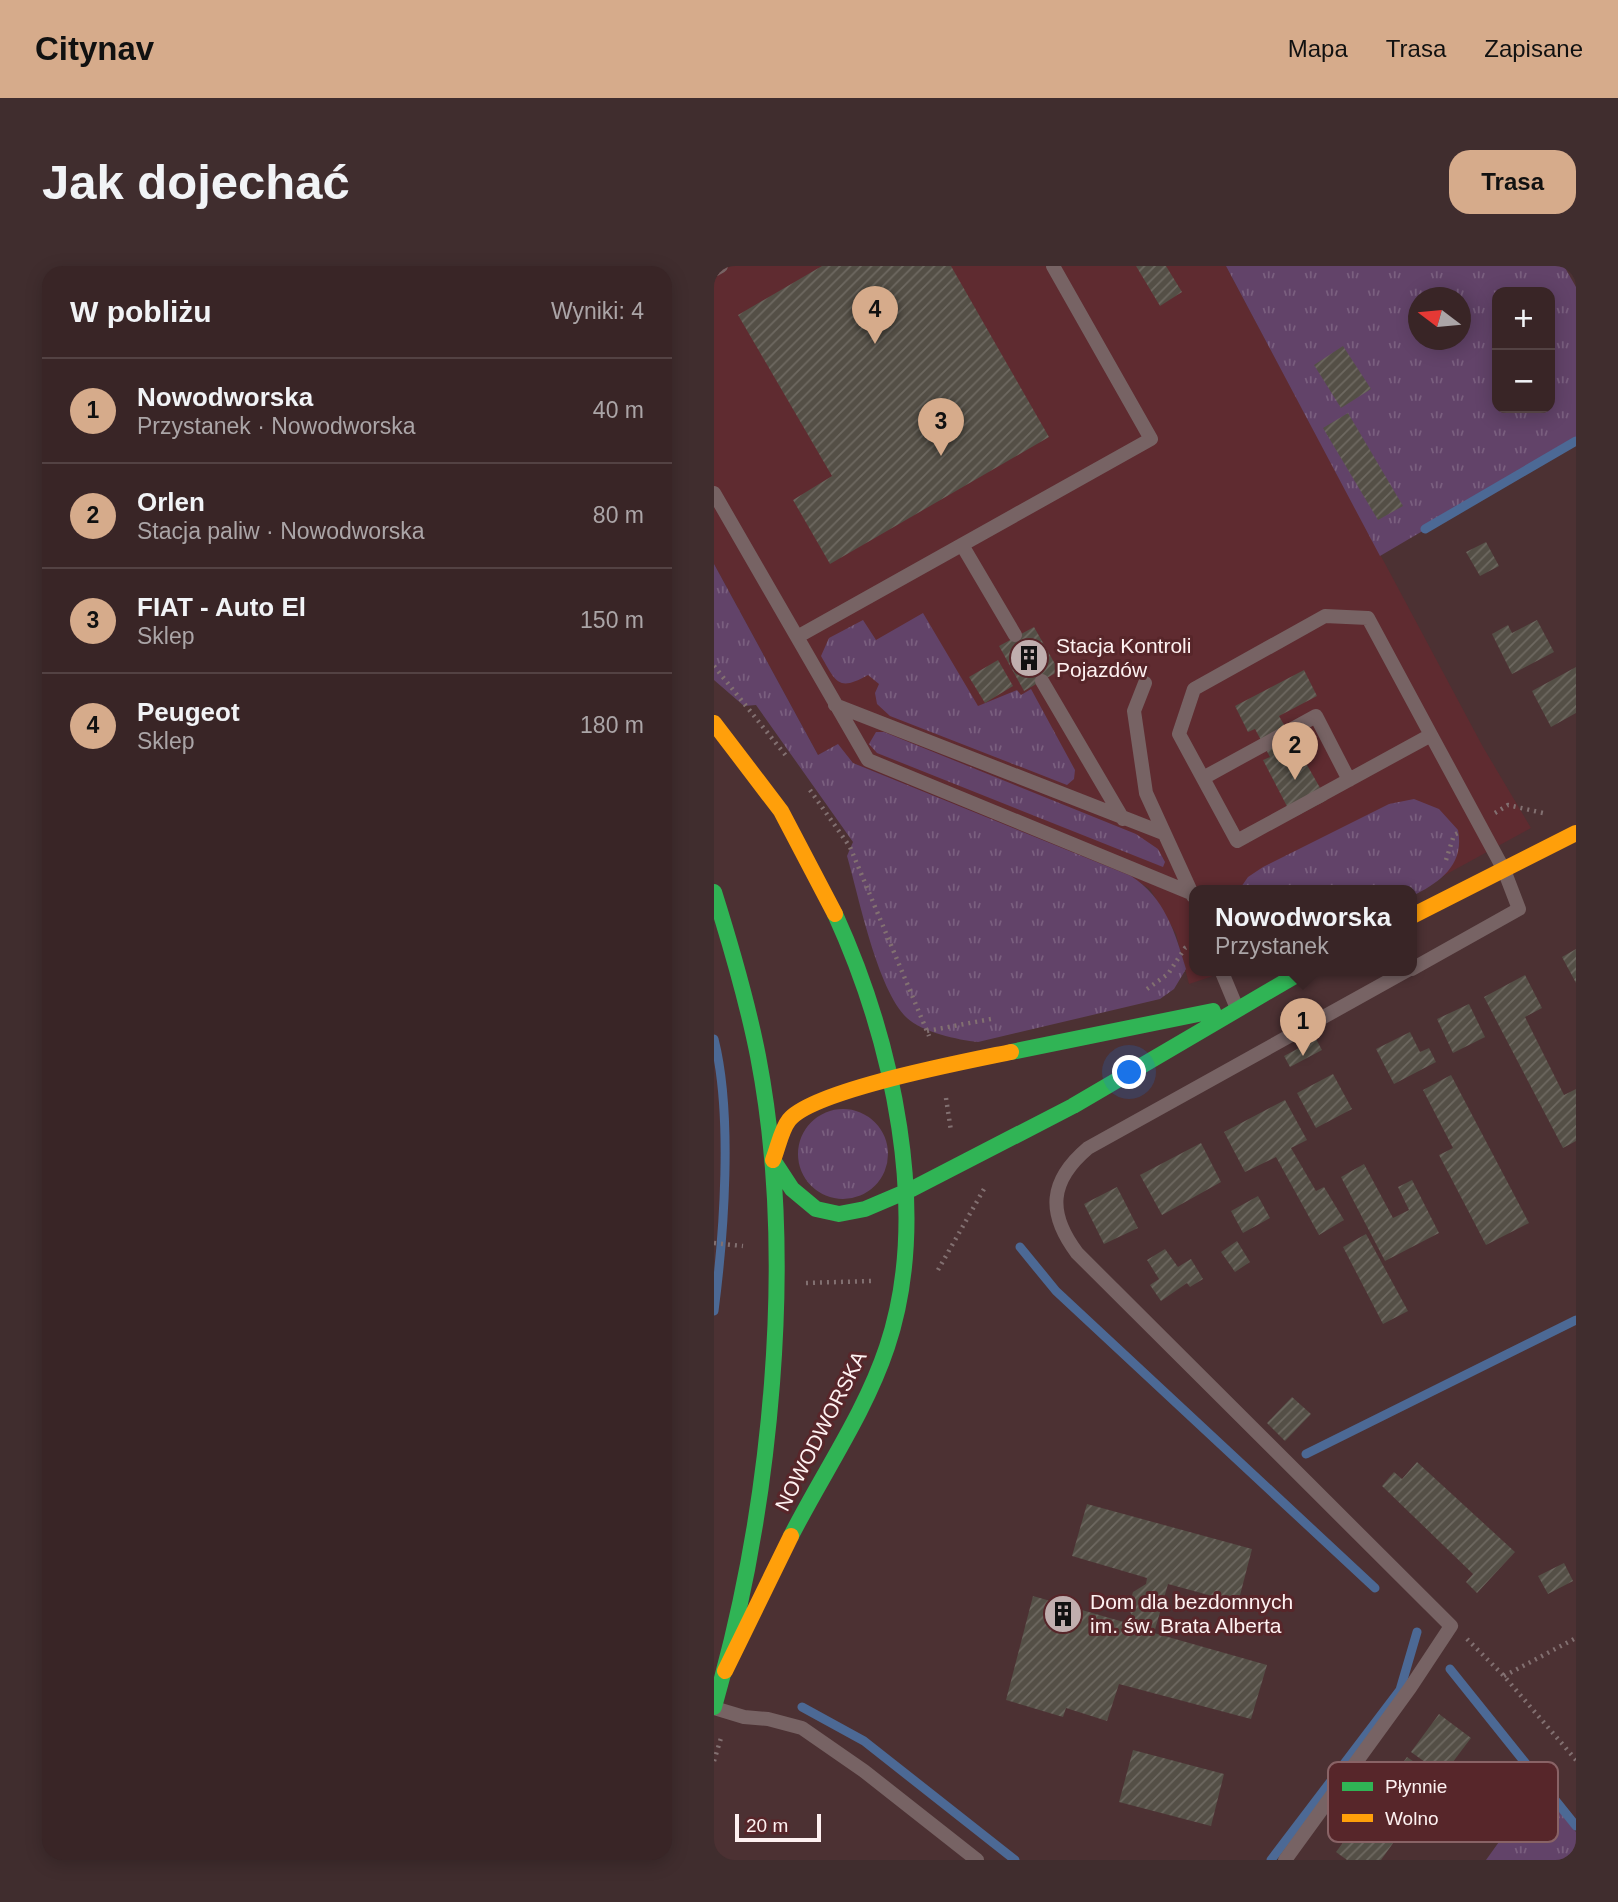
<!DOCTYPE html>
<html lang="pl">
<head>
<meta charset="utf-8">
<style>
	:root { --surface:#392526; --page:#402d2e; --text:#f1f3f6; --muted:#aba5a7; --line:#534243; --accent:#d6ab8b }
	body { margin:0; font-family:Helvetica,sans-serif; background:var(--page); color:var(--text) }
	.controls { position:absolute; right:21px; top:21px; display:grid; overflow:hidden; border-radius:14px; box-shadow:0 4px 18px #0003 }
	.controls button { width:63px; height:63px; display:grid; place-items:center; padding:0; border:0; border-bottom:2px solid var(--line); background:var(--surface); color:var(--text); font:35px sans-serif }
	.compass { position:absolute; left:694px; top:21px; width:63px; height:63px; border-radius:50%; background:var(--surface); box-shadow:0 4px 18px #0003; rotate:286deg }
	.scale { position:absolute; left:21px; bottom:18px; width:86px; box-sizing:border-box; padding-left:7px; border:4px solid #fef1f1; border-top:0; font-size:19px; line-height:24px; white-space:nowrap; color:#fef1f1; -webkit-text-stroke:5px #57262a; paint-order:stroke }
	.you { position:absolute; left:416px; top:807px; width:24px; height:24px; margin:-18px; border:5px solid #fff; border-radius:50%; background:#1a73e8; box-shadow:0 0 0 10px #1a73e833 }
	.badge { display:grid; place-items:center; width:46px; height:46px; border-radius:50%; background:var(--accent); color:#111; font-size:23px; font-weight:700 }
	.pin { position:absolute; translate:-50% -58px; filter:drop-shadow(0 2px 4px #0008) }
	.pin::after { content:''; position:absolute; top:37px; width:24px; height:21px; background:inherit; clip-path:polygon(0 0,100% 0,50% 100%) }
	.popup { position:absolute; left:475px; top:619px; width:228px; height:91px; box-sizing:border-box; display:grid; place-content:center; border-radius:14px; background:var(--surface); filter:drop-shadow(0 2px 5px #0005); font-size:23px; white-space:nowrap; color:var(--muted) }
	.popup b { font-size:26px; color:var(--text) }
	.popup::after { content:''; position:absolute; left:50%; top:100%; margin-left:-14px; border:14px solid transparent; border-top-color:var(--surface) }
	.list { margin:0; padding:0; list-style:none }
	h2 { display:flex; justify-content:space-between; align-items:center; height:91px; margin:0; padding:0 28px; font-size:30px }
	h2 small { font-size:23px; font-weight:400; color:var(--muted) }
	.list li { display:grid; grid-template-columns:46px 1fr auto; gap:21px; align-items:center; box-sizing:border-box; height:105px; padding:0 28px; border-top:2px solid var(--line) }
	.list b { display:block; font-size:26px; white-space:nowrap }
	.list p { margin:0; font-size:23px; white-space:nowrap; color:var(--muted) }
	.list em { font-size:23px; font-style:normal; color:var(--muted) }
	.map { position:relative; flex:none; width:862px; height:1594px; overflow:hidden; border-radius:21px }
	header { display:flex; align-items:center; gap:42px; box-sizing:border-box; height:98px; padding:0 35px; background:var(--accent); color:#111 }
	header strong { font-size:33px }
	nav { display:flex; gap:38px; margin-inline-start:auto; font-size:24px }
	.intro { display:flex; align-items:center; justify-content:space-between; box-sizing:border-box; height:168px; padding:0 42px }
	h1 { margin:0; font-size:49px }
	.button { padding:18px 32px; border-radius:21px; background:var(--accent); color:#111; font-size:24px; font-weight:700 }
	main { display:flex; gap:42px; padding:0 42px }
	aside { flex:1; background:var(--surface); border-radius:21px; box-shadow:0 4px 18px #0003 }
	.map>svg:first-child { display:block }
	.built { fill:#5f2b30 }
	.grass { fill:url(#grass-tufts); fill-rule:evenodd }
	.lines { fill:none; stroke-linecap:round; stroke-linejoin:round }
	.stream { stroke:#4c6995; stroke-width:9 }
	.building { fill:url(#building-hatch) }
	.path { stroke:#827071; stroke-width:4.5; stroke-dasharray:2 5; stroke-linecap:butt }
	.lane { stroke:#776364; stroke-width:14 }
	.fast { stroke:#30b455; stroke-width:16 }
	.slow { stroke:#ff9f0a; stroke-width:16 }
	.labels { text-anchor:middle; stroke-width:6; stroke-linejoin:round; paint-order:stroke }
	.poi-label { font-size:21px; fill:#fef1f1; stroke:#57262a; text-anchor:start }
	.street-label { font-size:21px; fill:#fef1f1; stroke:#57262a }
	.key { fill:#57262a; stroke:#896366; stroke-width:2 }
	.key-label { font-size:19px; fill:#fef1f1 }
</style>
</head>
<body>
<header>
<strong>Citynav</strong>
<nav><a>Mapa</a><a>Trasa</a><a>Zapisane</a></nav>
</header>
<div class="intro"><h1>Jak dojechać</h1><a class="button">Trasa</a></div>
<main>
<aside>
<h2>W pobliżu<small>Wyniki: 4</small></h2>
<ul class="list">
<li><span class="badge">1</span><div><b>Nowodworska</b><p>Przystanek · Nowodworska</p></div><em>40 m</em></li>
<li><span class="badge">2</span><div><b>Orlen</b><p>Stacja paliw · Nowodworska</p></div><em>80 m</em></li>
<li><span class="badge">3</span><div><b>FIAT - Auto El</b><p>Sklep</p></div><em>150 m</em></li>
<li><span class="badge">4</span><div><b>Peugeot</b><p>Sklep</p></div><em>180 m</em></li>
</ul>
</aside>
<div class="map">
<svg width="862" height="1594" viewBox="0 0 862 1594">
	<defs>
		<pattern id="grass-tufts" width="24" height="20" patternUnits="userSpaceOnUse" patternTransform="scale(1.75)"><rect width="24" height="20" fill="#624369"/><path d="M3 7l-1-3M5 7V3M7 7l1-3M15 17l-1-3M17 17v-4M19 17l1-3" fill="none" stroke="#7a5f7f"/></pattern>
		<pattern id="building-hatch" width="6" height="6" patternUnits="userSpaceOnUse" patternTransform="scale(1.75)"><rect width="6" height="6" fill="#544f46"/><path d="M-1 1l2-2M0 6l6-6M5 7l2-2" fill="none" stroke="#6e6961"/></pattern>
	</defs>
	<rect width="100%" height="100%" fill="#4c3133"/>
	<path class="built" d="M0 0H512L769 481 817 562 698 627V624H480V704H517L475 718 462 668 436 623 417 611 139 497 124 479 104 489 0 298Z"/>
	<path class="grass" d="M512 0H850L862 21V175L666 290ZM783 26H836V142H783ZM704 32H746V74H704Z
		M0 298 104 489 124 478 139 497 417 610C451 632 461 666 472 703L460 723 446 733 264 776C244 774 208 766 193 752 163 723 145 631 133 590L139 576 42 439 30 440 0 414Z
		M209 347 264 440 303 424 307 429 317 423 361 504 360 513 353 519 176 450 163 438 161 427 165 418 154 409C124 426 122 416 107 390L115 372 149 354 162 374Z
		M162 466H170L422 568 444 583 451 596 449 601 163 487 155 478Z
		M700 533 725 543 744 564C751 599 725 617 698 630V624H525L534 611 549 601 675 538Z
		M84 888a45 45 0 1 1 90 0a45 45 0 1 1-90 0Z
		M825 1520 862 1566V1594H772Z"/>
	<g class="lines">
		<path class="stream" d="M711 263 862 175
			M0 773C19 848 10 968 0 1045
			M306 981 342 1025 661 1322
			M592 1188 862 1054
			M736 1403 862 1560
			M88 1441 150 1475 301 1594
			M557 1594 686 1424 703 1366"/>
	</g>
	<path class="building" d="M108 0H237L335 171 116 298 79 234 118 210 24 49Z
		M422 0H452L468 26 446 40Z
		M629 80 657 123 627 142 600 99Z
		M634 147 689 240 664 254 609 162Z
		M772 276 785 300 766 310 752 286Z
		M823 354 840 386 798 408 778 368 794 359 798 367Z
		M320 361 345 405 310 425 285 380Z
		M284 394 299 420 271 437 255 411Z
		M862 401V447L837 461 818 425Z
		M590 404 603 430 565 450 613 534 579 552 549 494 556 491 541 463 534 466 521 440Z
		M862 683V717L848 691Z
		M811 709 828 742 811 751 850 829 862 823V875L849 882 770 731Z
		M755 738 771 771 739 787 723 753Z
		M696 766 706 786 715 782 722 796 680 818 662 783Z
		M602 773 608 784 576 801 570 790Z
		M619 808 638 843 602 862 583 827Z
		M737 809 815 957 772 979 725 889 739 882 709 824Z
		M571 834 593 874 577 882 602 925 610 921 630 954 605 969 562 891 531 906 510 866Z
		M487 877 507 916 448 949 426 909Z
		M650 898 679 952 695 944 684 921 698 914 725 967 671 995 627 911Z
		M403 921 424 962 390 978 370 938Z
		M544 930 556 952 529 967 517 945Z
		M652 968 694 1045 669 1058 629 981Z
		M523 975 536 996 521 1006 507 986Z
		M451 983 464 1001 477 993 489 1013 476 1021 473 1017 447 1035 436 1019 445 1013 433 994Z
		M578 1131 597 1148 571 1175 553 1157Z
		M703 1196 801 1286 763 1327 752 1316 759 1308 668 1220 680 1206 688 1213Z
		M373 1238 538 1283 524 1337 454 1318 440 1367 553 1399 537 1453 405 1418 393 1455 352 1442 349 1451 292 1434 319 1330 420 1359 421 1355 414 1342 419 1326 432 1318 433 1312 358 1290Z
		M850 1297 859 1315 834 1328 824 1310Z
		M725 1448 757 1472 729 1509 697 1486Z
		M419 1484 510 1508 497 1560 405 1536Z
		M693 1491 726 1514 698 1552 666 1528Z
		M650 1549 682 1573 667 1594H633L622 1586Z"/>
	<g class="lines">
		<path class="path" d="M0 400 73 491
			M96 524 136 581 215 770
			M781 547 794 539 829 547
			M732 594 740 569 746 566
			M433 723 454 708 471 682 480 677
			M213 765 277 753
			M232 832 237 865
			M0 977 29 980
			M224 1004 270 923
			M92 1017 157 1015
			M753 1373 790 1410 862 1494
			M790 1410 862 1372
			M0 1495 7 1472"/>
		<path class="lane" d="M0 4 7 0
			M0 227 154 494 477 627
			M248 279 301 369
			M83 371 437 173 339 0
			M328 415 409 553
			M431 417 420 445 432 527 479 630
			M121 439 449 567
			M489 512 602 450 635 514
			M698 703 805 643 790 604 717 469 523 575 465 468 480 423 611 350 654 352 717 469
			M507 704 522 740
			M0 1442 30 1451 54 1453 88 1462 150 1505 263 1594
			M571 1594 696 1422 737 1360 363 987C333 947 335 915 374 882L694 704"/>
		<path class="fast" d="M0 626C17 680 33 734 44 790 83 992 57 1244 0 1441
			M297 786 499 745
			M59 894 78 923 102 943 125 948 151 943 198 923 359 840 591 704
			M77 1270C109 1207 151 1147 173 1081 218 947 178 773 121 648"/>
		<path class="slow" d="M0 457 67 545 121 648
			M698 650 862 567
			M59 894C64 882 67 864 75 854 99 824 254 795 297 786
			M11 1405 77 1270"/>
	</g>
	<defs>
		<symbol id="building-disc" viewBox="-11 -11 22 22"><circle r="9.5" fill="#c0aeae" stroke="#57262a"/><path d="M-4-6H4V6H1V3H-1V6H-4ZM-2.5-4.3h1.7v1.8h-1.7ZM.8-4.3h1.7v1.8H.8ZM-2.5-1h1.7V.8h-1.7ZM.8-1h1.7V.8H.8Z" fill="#111"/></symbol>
	</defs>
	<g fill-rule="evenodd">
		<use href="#building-disc" x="293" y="370" width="44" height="44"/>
		<use href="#building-disc" x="327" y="1326" width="44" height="44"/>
	</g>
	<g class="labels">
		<g class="poi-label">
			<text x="342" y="387">Stacja Kontroli<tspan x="342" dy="24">Pojazdów</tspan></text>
			<text x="376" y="1343">Dom dla bezdomnych<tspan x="376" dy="24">im. św. Brata Alberta</tspan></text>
		</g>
		<g class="street-label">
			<text transform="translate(107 1165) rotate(-63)" y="7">NOWODWORSKA</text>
		</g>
	</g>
	<rect x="614" y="1496" width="230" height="80" rx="10" class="key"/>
	<rect x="628" y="1516" width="31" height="9" fill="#30b455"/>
	<rect x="628" y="1548" width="31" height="8" fill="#ff9f0a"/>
	<g class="key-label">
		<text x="671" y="1527">Płynnie</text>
		<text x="671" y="1559">Wolno</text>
	</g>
</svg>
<div class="controls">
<button>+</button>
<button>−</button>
</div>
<svg class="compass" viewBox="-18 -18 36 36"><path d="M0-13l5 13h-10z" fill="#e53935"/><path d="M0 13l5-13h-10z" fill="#aba5a7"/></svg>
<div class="scale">20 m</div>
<div class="you"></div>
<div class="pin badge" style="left:589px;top:790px">1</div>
<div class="popup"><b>Nowodworska</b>Przystanek</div>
<div class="pin badge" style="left:581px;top:514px">2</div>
<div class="pin badge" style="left:227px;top:190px">3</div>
<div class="pin badge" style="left:161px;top:78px">4</div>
</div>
</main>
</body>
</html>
